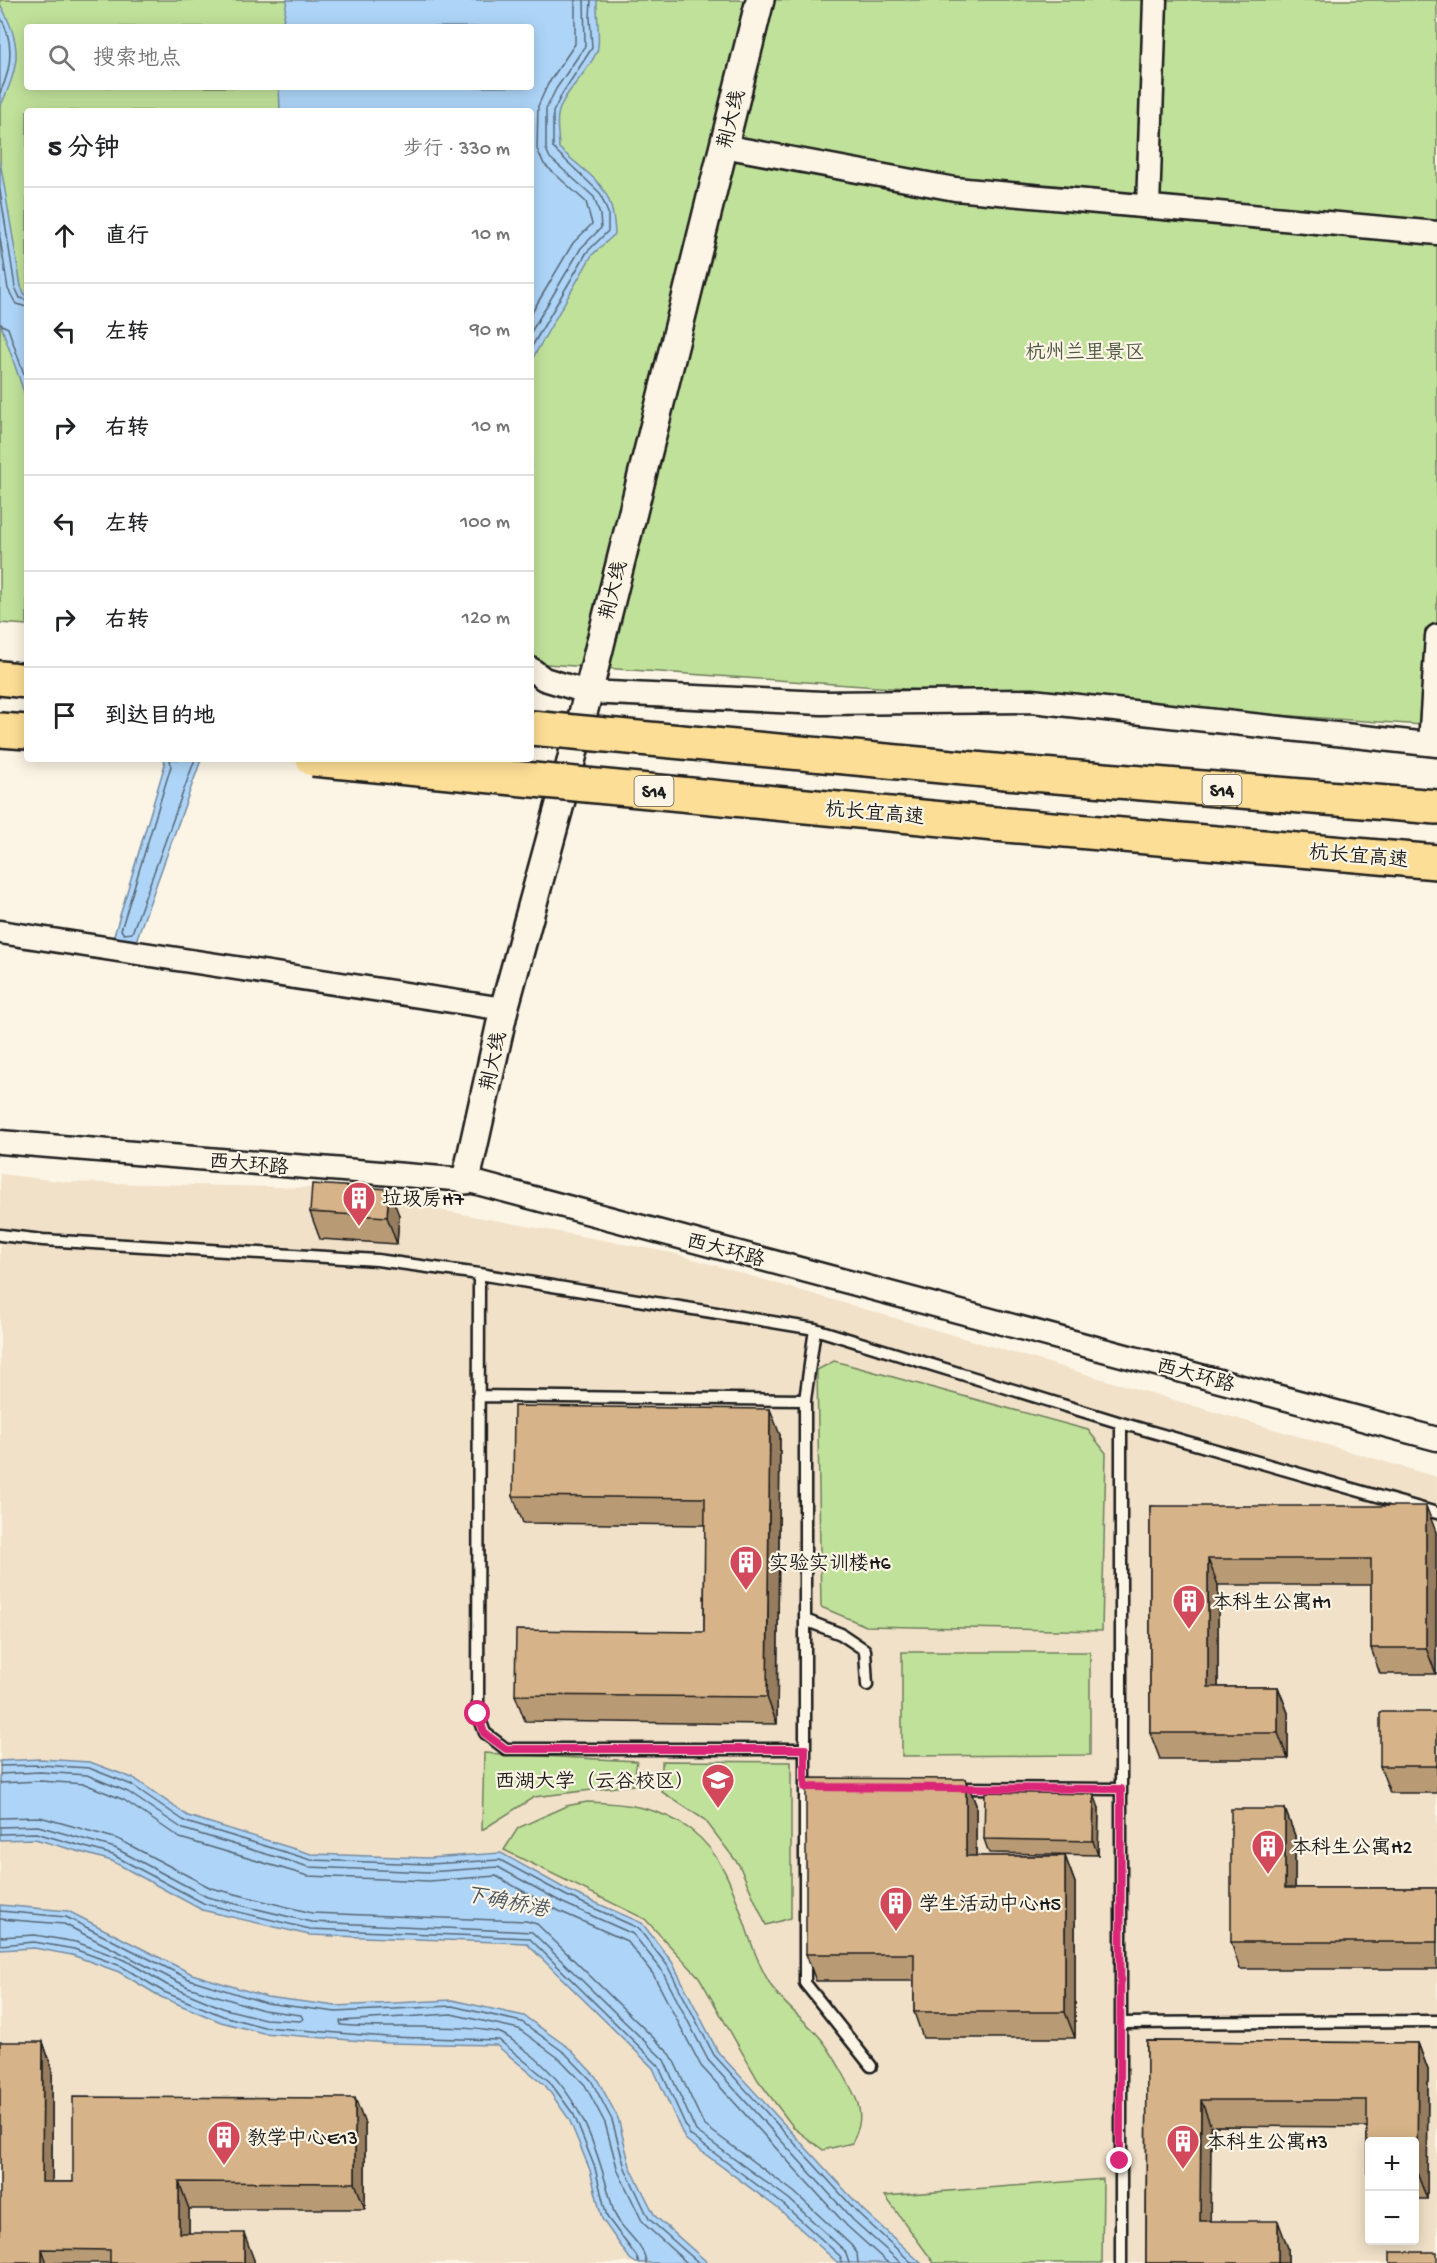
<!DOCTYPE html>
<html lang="zh">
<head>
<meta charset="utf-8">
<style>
	:root { --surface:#fff; --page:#f6f6f6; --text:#202124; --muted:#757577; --line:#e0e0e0 }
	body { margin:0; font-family:"Gochi Hand","LXGW WenKai TC",sans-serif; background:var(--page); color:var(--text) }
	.controls { position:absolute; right:18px; bottom:18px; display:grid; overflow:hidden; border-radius:6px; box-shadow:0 3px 15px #0003 }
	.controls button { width:54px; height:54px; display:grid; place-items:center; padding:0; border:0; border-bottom:2px solid var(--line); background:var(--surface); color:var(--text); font:30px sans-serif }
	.stop { position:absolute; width:18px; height:18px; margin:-14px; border:4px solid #db2777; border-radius:50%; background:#fff }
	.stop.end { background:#db2777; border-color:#fff; box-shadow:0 2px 6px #0008 }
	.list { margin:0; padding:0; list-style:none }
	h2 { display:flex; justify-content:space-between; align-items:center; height:78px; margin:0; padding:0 24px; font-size:26px }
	h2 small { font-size:20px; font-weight:400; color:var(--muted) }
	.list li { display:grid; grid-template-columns:39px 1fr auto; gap:18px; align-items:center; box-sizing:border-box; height:96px; padding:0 24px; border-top:2px solid var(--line) }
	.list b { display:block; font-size:22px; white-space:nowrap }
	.list em { font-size:20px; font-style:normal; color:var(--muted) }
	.icon { flex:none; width:33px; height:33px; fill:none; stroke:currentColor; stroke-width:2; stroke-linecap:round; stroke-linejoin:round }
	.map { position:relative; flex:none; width:1437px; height:2263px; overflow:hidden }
	.search { position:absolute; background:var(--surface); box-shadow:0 3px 15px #0003; left:24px; top:24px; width:510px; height:66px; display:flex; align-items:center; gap:15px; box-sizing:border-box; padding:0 21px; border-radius:6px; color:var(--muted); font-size:22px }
	.panel { position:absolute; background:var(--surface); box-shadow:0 3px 15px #0003; left:24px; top:108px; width:510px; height:654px; border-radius:6px }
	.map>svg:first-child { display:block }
	.built { fill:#f1e1c9; fill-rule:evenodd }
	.green { fill:#c0e19a; stroke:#6e7e5b; stroke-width:1.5; fill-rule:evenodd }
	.water { fill:#aed5f8; stroke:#748ba0; stroke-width:1.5 }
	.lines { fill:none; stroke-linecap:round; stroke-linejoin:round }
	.shore { stroke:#566674; stroke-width:1.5 }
	.service-casing { stroke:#1c1c1c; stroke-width:15 }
	.minor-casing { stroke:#1c1c1c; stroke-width:27 }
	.tertiary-casing { stroke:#1c1c1c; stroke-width:32 }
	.motorway-casing { stroke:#1c1c1c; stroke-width:38 }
	.service { stroke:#fcf5e5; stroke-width:10 }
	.minor { stroke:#fcf5e5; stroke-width:22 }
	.tertiary { stroke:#fcf5e5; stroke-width:27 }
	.motorway { stroke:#fdde96; stroke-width:33 }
	.motorway-bridge-casing { stroke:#1c1c1c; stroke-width:38; stroke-linecap:butt }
	.motorway-bridge { stroke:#fdde96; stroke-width:33 }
	.wall { fill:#b89a75; stroke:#1c1c1c; stroke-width:1.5 }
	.shaded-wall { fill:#967d5f; stroke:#1c1c1c; stroke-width:1.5 }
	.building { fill:#d6b388; stroke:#1c1c1c; stroke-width:1.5 }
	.route { stroke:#db2777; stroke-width:8 }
	.labels { text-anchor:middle; stroke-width:4.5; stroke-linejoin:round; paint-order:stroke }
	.shield { fill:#fcf5e5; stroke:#5f5d58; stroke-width:1.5 }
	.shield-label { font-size:18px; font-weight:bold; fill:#1c1c1c }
	.street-label { font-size:20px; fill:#1c1c1c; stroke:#fcf5e5 }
	.park-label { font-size:20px; fill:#4d5742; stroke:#fcf5e5 }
	.poi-label { font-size:20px; fill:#1c1c1c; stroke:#fcf5e5; text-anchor:start }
	.water-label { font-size:21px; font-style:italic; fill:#48545e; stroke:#fcf5e5 }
</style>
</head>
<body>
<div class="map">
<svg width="1437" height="2263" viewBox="0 0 1437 2263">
	<rect width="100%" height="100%" fill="#fcf5e5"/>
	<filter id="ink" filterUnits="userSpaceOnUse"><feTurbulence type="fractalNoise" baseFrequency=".0167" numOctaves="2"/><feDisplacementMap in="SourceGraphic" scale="12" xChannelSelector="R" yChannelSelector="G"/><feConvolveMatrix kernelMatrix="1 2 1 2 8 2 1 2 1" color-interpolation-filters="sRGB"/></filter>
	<g filter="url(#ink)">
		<path class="built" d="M0 1174 68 1182 320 1188 673 1253 1437 1477V2263H0ZM1370 2142H1414V2240H1370Z"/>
		<path class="green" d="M0 0H1437V726L531 663V111H27V625L0 623ZM27 27H531V87H27Z
			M834 1361 1088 1430 1106 1453 1102 1631 866 1626 821 1607 817 1370Z
			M902 1652H1090V1755L902 1756Z
			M484 1753 637 1761 633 1785 534 1797 482 1830Z
			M662 1761 791 1762V1918L766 1925 739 1865 705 1820 662 1792Z
			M587 1802C625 1803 660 1807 691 1830 741 1868 740 1938 772 1987 785 2007 807 2021 822 2040 831 2051 854 2091 858 2104 862 2119 859 2129 852 2143L823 2150 794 2128 758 2080 699 1977 645 1919 504 1850 518 1828 566 1806Z
			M1103 2179 1102 2263H934L885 2196Z"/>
		<path class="water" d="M287 0H597C596 13 601 41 597 51 588 74 563 91 558 115 556 125 559 138 559 148 593 180 613 183 615 234L592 255 531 361V111H280L279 87H531V27H282Z
			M0 4C23 45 20 66 0 107Z
			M0 161 21 286 27 299V401L0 322Z
			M163 759 201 760 136 941 113 939 165 764Z
			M40 1759 90 1762 135 1779 188 1816 311 1854 429 1858 501 1853 569 1891 642 1923 672 1962 718 2052 863 2210 921 2263H838L780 2210 685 2139 653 2068 526 1943 309 1935 202 1910 112 1861 35 1839 0 1840V1761Z
			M0 1905 68 1911 192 1974 267 1997 336 2006 452 2000 524 2016 569 2048 596 2077 618 2118 630 2166 655 2216 708 2263H636L630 2259 602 2219 590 2170 569 2119 545 2085 496 2045 387 2043 263 2033 221 2022 161 1997 119 1972 72 1955 34 1948 0 1950Z"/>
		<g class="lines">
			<path class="shore" d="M0 16C14 41 12 68 0 93
				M0 190 15 287 20 298 27 300
				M0 238 8 289 16 304 27 307
				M531 314 573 243 592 224 586 202 544 164 537 149 538 106 548 84 575 44V0
				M0 324 8 328 27 383
				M531 332 581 248 601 228 600 215 594 197 550 158 546 149V109L556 89 585 46 584 0
				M531 348 587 252 608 231V213L600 193 553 148V112L562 94 592 48 590 18 591 0
				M170 759 171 766 121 930 124 934 132 933 195 759
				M0 1766 40 1765 89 1768 132 1785 186 1822 311 1860 429 1864 500 1860 567 1896 638 1928 667 1965 714 2055 859 2214 912 2263
				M0 1774 40 1772 87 1775 128 1792 183 1829 309 1867 429 1872 498 1867 563 1903 633 1934 661 1969 708 2060 853 2220 901 2263
				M0 1783 40 1781 85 1784 124 1800 180 1838 308 1876 429 1881 496 1876 559 1911 627 1941 653 1974 701 2066 847 2226 888 2263
				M0 1818 40 1817 118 1839 211 1888 312 1913 526 1921 537 1924 671 2055 704 2125 794 2192 851 2245 857 2253 858 2263
				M0 1827 38 1826 115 1848 207 1897 311 1922 532 1932 664 2060 696 2131 789 2199 845 2251 849 2263
				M0 1834 36 1833 113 1855 205 1904 310 1929 529 1938 658 2065 690 2135 784 2205 840 2256 842 2263
				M0 1911 66 1917 189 1979 266 2003 336 2012 452 2006 522 2022 565 2053 591 2080 612 2120 625 2168 649 2219 699 2263
				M0 1919 64 1924 188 1987 263 2010 301 2015 303 2019 300 2021 265 2019 225 2009 167 1985 125 1960 76 1942 35 1935 0 1937
				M0 1945 34 1942 74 1949 121 1966 164 1992 223 2016 264 2027 387 2037 499 2040 549 2081 574 2115 595 2168 607 2217 637 2257 639 2263
				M646 2263C645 2243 618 2229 613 2209 596 2145 580 2090 524 2049 516 2044 507 2034 497 2032 448 2023 392 2030 341 2025L340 2021 451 2014 519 2029 560 2059 585 2085 605 2123 618 2171 643 2223 687 2263"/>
			<defs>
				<path id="service" d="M0 1235 43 1240 377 1260 479 1274 815 1329 1121 1423
					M479 1274 478 1714 485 1733 506 1749H805V1787H821
					M478 1396 805 1400
					M805 1620 841 1634 865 1650 867 1685
					M805 1749V1400L815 1329
					M805 1787V1983L871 2066
					M956 1788 1121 1789
					M1121 2023 1437 2021
					M1121 2263V1423L1437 1513"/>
				<path id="minor" d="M723 146 955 189 1437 233
					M1148 207 1155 0
					M531 669 544 679 587 692 822 703 1032 701 1437 745
					M1430 744 1437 636
					M0 932 504 1009
					M0 1142 466 1180 1437 1439"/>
				<path id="tertiary" d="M466 1180 504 1009 566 782 760 0"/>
				<path id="motorway" d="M0 678 27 681
					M0 730 27 732
					M1006 772 1437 807
					M995 824 1437 862"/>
			</defs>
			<use href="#service" class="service-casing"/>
			<use href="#minor" class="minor-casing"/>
			<use href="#tertiary" class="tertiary-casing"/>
			<use href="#motorway" class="motorway-casing"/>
			<use href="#service" class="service"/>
			<use href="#minor" class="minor"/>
			<use href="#tertiary" class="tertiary"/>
			<use href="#motorway" class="motorway"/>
			<defs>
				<path id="motorway-bridge" d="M531 728 1006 772
					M313 759 995 824"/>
			</defs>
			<use href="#motorway-bridge" class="motorway-bridge-casing"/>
			<use href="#motorway-bridge" class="motorway-bridge"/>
		</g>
		<path class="wall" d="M310 1212 399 1215 397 1244 320 1239Z
			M780 1435 777 1724 525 1721 515 1695 704 1632 705 1525 523 1523 513 1496Z
			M1150 1506 1436 1532V1674H1380L1371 1648V1585H1218V1687H1278L1288 1713V1759H1160L1150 1733Z
			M1437 1712V1793H1390L1380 1766Z
			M966 1779 976 1805V1856H1065L1075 1883V2038H923L914 2012V1981H816L806 1954Z
			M1099 1808 1098 1855 989 1853 984 1839Z
			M1285 1809 1295 1836V1888H1437V1969H1240L1231 1942Z
			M1147 2041 1418 2043 1428 2070 1427 2199H1414V2142H1370V2180L1367 2173V2127L1211 2126 1210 2221 1288 2248V2263H1146Z
			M43 2042 52 2069V2182H73L365 2124V2209H189V2233L254 2260V2263H0Z"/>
		<path class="shaded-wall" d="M389 1189 399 1215 397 1244 387 1217Z
			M770 1409 780 1435 777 1724 767 1697Z
			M1426 1506 1436 1532V1674L1426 1648Z
			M1208 1559 1218 1585V1713L1208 1687Z
			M1278 1687 1288 1713V1759L1278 1733Z
			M966 1779 976 1805V1883L966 1856Z
			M1094 1794 1099 1808 1098 1855 1093 1841Z
			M1285 1809 1295 1836V1915L1285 1888Z
			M1065 1856 1075 1883V2038L1065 2012Z
			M43 2042 52 2069V2208L42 2182Z
			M1418 2043 1428 2070 1427 2199 1417 2173Z
			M355 2098 365 2124V2209L355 2183Z
			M1201 2100 1211 2126 1210 2247 1200 2221Z
			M179 2182 189 2209V2260L179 2233Z
			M1278 2221 1288 2248V2263H1278Z
			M244 2233 254 2260V2263H244Z
			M42 2249 47 2263H42Z"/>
		<path class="building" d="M312 1184 389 1189 387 1217 310 1212Z
			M514 1406 770 1409 767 1697 515 1695 516 1630 704 1632 705 1498 513 1496Z
			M1150 1506H1426V1648H1371V1559H1208V1687H1278V1733H1150Z
			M1380 1712H1437V1766H1380Z
			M806 1778 966 1779V1856H1065V2012H914V1954H806Z
			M985 1792 1094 1794 1093 1841 984 1839Z
			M1231 1809H1285V1888H1437V1942H1231Z
			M1147 2041 1418 2043 1417 2173H1414V2142H1370V2173H1367V2100H1201L1200 2221H1278V2263H1146Z
			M0 2042H43L42 2182H73V2097L355 2098V2183L179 2182V2233H244V2263H110V2250L42 2249V2263H0Z
			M1390 2252H1437V2263H1390Z"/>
	</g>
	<g class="lines" filter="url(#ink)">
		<path class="route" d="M478 1714 484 1733 506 1749H805V1787L1121 1789 1120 2161"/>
	</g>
	<defs>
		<symbol id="building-pin" viewBox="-11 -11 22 30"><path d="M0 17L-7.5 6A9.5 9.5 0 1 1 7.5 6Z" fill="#d1495b" stroke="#fcf5e5"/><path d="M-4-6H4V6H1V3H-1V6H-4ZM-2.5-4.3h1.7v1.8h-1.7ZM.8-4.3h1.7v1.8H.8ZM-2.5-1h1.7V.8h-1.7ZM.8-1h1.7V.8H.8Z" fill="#fff"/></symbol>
		<symbol id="university-pin" viewBox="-11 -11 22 30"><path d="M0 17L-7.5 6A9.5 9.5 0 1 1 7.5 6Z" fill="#d1495b" stroke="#fcf5e5"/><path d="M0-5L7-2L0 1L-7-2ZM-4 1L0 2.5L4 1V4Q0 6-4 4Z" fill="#fff"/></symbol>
	</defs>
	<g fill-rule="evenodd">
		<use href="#building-pin" x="340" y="1179" width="38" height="52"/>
		<use href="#building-pin" x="727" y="1543" width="38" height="52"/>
		<use href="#building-pin" x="1170" y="1582" width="38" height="52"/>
		<use href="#university-pin" x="699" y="1761" width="38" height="52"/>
		<use href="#building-pin" x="1249" y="1827" width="38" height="52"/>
		<use href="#building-pin" x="877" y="1884" width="38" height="52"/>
		<use href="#building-pin" x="205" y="2118" width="38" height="52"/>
		<use href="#building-pin" x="1164" y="2122" width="38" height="52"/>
	</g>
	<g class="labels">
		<g class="shield">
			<rect x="1202.5" y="775" width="39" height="30" rx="4.5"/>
			<rect x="634.5" y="776" width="39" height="30" rx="4.5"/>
		</g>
		<g class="shield-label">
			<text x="1222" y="796">S14</text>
			<text x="654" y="797">S14</text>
		</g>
		<g class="street-label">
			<text transform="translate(730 119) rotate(-76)" y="7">荆大线</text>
			<text transform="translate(612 590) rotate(-76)" y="7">荆大线</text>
			<text transform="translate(875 812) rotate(5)" y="7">杭长宜高速</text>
			<text transform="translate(1359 855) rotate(5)" y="7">杭长宜高速</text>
			<text transform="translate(492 1061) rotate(-78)" y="7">荆大线</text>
			<text transform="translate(249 1163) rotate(5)" y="7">西大环路</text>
			<text transform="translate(726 1249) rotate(15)" y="7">西大环路</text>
			<text transform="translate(1196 1374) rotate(15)" y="7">西大环路</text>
		</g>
		<g class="park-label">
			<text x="1085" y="358">杭州兰里景区</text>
		</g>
		<g class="poi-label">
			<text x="382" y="1205">垃圾房H7</text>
			<text x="769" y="1569">实验实训楼H6</text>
			<text x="1212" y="1608">本科生公寓H1</text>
			<text x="695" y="1787" text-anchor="end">西湖大学（云谷校区）</text>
			<text x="1291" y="1853">本科生公寓H2</text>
			<text x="919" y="1910">学生活动中心H5</text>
			<text x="247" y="2144">教学中心E13</text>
			<text x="1206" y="2148">本科生公寓H3</text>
		</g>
		<g class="water-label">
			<text transform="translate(507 1901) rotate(11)" y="7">下确桥港</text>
		</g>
	</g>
</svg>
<div class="controls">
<button>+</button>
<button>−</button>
</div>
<div class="stop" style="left:478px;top:1714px"></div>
<div class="stop end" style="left:1120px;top:2161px"></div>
<div class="search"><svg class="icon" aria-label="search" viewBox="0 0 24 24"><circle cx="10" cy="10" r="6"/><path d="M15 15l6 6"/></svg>搜索地点</div>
<section class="panel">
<h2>5 分钟<small>步行 · 330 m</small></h2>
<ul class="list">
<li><svg class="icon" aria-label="ahead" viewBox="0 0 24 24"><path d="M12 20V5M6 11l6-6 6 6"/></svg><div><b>直行</b></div><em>10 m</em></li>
<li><svg class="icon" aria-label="left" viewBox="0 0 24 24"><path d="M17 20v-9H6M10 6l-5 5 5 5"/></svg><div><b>左转</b></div><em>90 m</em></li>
<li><svg class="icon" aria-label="right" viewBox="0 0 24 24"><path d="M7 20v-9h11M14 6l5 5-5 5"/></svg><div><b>右转</b></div><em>10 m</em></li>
<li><svg class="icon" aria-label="left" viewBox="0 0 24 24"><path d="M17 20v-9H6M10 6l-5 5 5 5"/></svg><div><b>左转</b></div><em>100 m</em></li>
<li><svg class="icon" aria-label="right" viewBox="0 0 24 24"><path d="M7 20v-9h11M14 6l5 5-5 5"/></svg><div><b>右转</b></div><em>120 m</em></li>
<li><svg class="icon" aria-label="arrive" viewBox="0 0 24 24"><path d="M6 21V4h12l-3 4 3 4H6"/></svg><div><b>到达目的地</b></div></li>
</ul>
</section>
</div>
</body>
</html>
